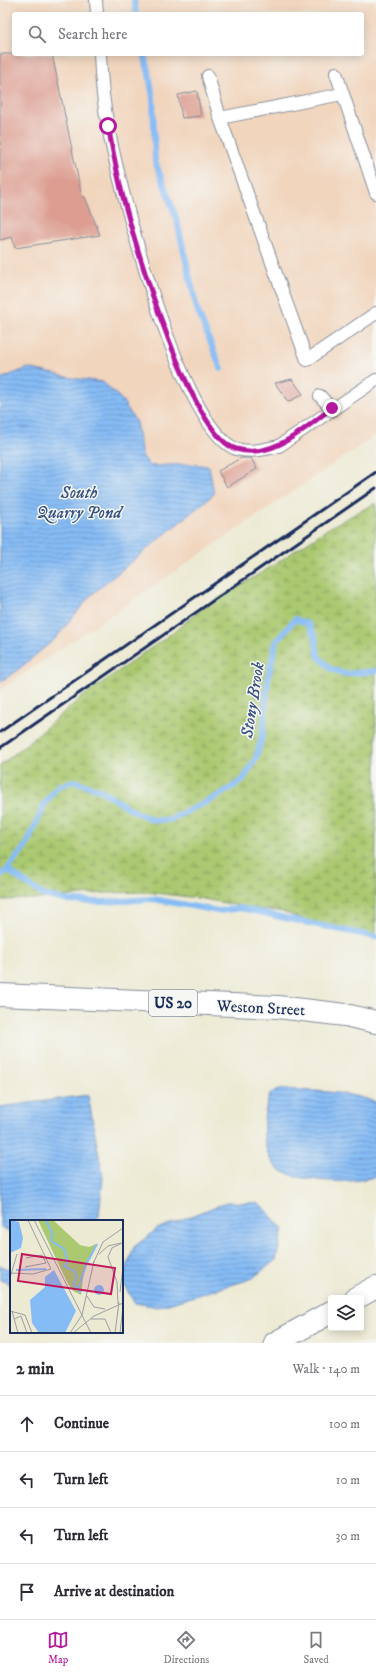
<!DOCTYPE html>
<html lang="en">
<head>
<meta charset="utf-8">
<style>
	:root { --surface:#fff; --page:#f7f7f7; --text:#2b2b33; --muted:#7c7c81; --line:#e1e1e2; --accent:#b5179e }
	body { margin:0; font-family:"IM FELL DW Pica",serif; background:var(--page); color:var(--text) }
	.controls { position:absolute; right:12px; bottom:12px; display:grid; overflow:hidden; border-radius:4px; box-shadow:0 2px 10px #0003 }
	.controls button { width:36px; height:36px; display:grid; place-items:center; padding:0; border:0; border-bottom:1px solid var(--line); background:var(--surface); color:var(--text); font:20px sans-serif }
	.stop { position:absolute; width:12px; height:12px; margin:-9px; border:3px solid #b5179e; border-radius:50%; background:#fff }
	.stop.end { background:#b5179e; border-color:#fff; box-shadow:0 1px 4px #0008 }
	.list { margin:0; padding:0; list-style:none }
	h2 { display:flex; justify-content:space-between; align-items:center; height:52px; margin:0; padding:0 16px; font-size:17px }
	h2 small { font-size:13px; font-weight:400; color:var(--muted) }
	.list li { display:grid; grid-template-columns:26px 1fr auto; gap:12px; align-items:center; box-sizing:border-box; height:56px; padding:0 16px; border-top:1px solid var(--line) }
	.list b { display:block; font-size:15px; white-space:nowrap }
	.list em { font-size:13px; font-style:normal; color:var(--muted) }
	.icon { flex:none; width:22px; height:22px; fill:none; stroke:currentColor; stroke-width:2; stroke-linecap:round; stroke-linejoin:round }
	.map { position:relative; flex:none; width:376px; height:1343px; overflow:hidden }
	.search { position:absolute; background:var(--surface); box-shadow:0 2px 10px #0003; left:12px; right:12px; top:12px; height:44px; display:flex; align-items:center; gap:10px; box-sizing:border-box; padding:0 14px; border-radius:4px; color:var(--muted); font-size:15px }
	.sheet { height:276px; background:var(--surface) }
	nav { display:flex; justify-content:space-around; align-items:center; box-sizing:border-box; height:56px; border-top:1px solid var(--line); background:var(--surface); font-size:11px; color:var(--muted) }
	nav a { display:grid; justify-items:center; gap:2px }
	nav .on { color:var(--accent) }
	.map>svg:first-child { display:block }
	.built { fill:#f1d5bd; fill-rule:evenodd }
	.wetland { fill:url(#wetland-marsh); stroke:#637c68 }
	.water { fill:url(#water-rules); stroke:#5076aa }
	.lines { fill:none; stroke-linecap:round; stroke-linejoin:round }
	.stream { stroke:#86bcf5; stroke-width:6 }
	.building { fill:#dd9e91 }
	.service-casing { stroke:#848c99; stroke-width:14 }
	.primary-casing { stroke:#848c99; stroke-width:24 }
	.motorway-casing { stroke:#848c99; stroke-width:24 }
	.service { stroke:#fff; stroke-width:12 }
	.primary { stroke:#fff; stroke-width:22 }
	.motorway { stroke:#fff; stroke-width:22 }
	.rail { stroke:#1b2f5e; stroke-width:3 }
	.route { stroke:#b5179e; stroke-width:5 }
	.labels { text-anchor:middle; stroke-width:3; stroke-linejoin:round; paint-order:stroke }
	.shield { fill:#f6f6f2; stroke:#5d6b8a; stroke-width:1 }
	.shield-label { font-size:15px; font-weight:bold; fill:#1b2f5e }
	.street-label { font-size:16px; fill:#1b2f5e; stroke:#f6f6f2 }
	.water-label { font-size:17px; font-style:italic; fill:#365284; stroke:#f6f6f2 }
	.inset-river { fill:none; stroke:#86bcf5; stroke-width:2 }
	.inset-road { fill:none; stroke:#999fa5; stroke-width:1 }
	.view { fill:#c2185b; fill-opacity:0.15; stroke:#c2185b; stroke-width:2 }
	.inset-edge { fill:none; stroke:#1b2f5e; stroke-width:2 }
</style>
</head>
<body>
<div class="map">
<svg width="376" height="1343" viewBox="0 0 376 1343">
	<defs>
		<pattern id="wetland-marsh" width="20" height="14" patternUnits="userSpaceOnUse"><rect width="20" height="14" fill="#abc971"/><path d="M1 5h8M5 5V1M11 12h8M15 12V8" fill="none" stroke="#8aa460"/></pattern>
		<pattern id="water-rules" width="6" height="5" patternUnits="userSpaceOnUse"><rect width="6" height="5" fill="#86bcf5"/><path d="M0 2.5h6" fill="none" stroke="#6d99ca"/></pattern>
	</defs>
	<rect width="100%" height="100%" fill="#f6f6f2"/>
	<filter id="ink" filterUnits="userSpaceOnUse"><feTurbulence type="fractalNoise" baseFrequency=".025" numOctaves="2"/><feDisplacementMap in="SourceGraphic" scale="8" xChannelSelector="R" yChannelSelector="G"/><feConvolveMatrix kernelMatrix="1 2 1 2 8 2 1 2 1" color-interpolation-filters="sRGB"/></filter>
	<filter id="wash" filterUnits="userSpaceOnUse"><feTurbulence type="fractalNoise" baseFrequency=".012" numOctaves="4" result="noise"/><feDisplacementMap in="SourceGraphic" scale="16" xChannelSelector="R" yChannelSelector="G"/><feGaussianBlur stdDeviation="0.9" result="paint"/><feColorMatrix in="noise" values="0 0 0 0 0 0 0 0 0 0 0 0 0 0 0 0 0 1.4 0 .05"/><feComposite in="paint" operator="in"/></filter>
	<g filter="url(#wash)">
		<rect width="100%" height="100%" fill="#edead4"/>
		<path class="built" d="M0 0H376V435L0 690ZM14 14H362V54H14Z"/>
		<path class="wetland" d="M376 503V935L309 921 280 911 256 909 198 898 147 892 104 893 40 899 0 900V766L82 697 175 631 201 609 266 570 332 526Z"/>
		<path class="water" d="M28 368 72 378 103 382 122 400 136 422 142 455 150 466 191 464 209 466 214 494 90 596 56 638 14 673 0 682V379Z
			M281 1089C313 1091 346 1091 376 1102V1176C356 1185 298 1182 280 1170 259 1156 261 1112 271 1093Z
			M88 1095 103 1178 99 1216 95 1221H11V1233L0 1226V1107Z
			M227 1202 259 1203 283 1229 276 1260 251 1279 158 1307 135 1303 122 1282 134 1247 157 1229Z
			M0 1265 11 1271V1284L0 1280Z"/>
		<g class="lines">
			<path class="stream" d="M134 0 136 14
				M144 54 149 74 153 98 155 161 176 217 197 309 221 369
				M7 870 43 895 69 901 103 902 153 899 218 911 241 908 289 919 376 937
				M0 876 7 870 27 844 45 803 58 786 74 781 100 790 130 809 153 820H169L218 796 243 780 256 758 263 733 268 678 276 642 295 619 308 624 315 637 318 656 331 669 345 674 376 671"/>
		</g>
		<g id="blocks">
			<path class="building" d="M0 54H52L82 197H85L100 235 15 248 12 237 0 240Z
				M197 91 201 116 182 118 178 95Z
				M292 379 303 394 288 402 275 383Z
				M241 458H251L257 469 227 487 218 471Z"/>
		</g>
	</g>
	<g filter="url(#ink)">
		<use href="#blocks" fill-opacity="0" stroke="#848c99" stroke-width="1"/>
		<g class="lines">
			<defs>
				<path id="service" d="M96 0 97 14
					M100 54C101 78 103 102 108 126 119 187 180 423 234 448 248 454 265 449 279 446L376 380
					M336 73 376 193
					M208 76 220 118 307 360 376 313
					M220 118 342 94
					M320 396 332 409"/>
				<path id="primary" d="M0 995 278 1007 345 1015 376 1022"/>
				<path id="motorway" d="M356 1298 376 1287
					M275 1343 331 1312"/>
			</defs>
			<use href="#service" class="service-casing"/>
			<use href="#primary" class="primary-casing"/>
			<use href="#motorway" class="motorway-casing"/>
			<use href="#service" class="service"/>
			<use href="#primary" class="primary"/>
			<use href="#motorway" class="motorway"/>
			<path class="rail" d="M0 732 376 472
				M0 748 376 488"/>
		</g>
	</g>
	<g class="lines" filter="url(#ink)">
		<path class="route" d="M108 126C113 152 118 179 125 205 137 250 192 436 236 449 273 460 304 428 332 408"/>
	</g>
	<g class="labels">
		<rect class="shield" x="149" y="990" width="48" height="26" rx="3"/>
		<g class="shield-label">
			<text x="173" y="1008">US 20</text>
		</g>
		<g class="street-label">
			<text transform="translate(261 1007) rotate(3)" y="6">Weston Street</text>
		</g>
		<g class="water-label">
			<text x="79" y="498">South<tspan x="79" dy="20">Quarry Pond</tspan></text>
			<text transform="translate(252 700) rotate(-81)" y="6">Stony Brook</text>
		</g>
	</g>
	<g transform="translate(10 1220)">
		<rect width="113" height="113" fill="#edead4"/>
		<path d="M28 0H43L70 25 79 27 86 24 74 50 71 75 63 71 57 62Z" fill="#abc971"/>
		<path d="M0 0 9 2 13 18 11 28 0 33ZM44 50 66 91 55 113H29L22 103 20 80 35 67V57ZM84 70a5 5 0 1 1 10 0a5 5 0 1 1-10 0Z" fill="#86bcf5"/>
		<path class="inset-river" d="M36 0 42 13 41 21 54 29 58 42 54 46 64 51 67 57 63 64 71 73M6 50 36 49M68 69 76 45 87 24"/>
		<path class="inset-road" d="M24 0 81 113M89 34 98 26 111 23M83 44 93 22 113 8M15 47 36 43 32 35 16 38M1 53 23 54 41 49 18 0M0 58 7 34M110 72 113 47M77 76 84 87 95 89M108 84 107 62 98 37 102 28 112 23M0 91 15 95 22 113M2 91 8 113M4 99 11 96 17 113M81 99H95L101 113M60 113 72 95 84 41M63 113 84 96 113 83M105 113 109 82M110 113 113 87"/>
		<path class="view" d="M12 34 105 48 101 74 8 61Z"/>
		<rect width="113" height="113" class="inset-edge"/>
	</g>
</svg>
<div class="controls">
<button><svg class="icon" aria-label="layers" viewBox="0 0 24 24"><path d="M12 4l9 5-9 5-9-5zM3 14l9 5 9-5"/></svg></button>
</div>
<div class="stop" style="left:108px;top:126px"></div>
<div class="stop end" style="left:332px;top:408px"></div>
<div class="search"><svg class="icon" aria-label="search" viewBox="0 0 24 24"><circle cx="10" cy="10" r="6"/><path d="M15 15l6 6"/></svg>Search here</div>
</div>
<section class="sheet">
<h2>2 min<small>Walk · 140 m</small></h2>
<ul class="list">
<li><svg class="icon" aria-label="ahead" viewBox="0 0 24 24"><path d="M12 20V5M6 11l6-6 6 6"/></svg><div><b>Continue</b></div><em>100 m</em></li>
<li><svg class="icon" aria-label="left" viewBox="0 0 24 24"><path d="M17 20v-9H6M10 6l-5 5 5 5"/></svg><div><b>Turn left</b></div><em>10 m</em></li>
<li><svg class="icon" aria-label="left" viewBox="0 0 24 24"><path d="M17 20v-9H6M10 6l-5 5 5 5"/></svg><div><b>Turn left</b></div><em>30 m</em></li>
<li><svg class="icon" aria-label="arrive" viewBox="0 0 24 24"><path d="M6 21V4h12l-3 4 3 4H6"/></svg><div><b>Arrive at destination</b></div></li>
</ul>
</section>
<nav>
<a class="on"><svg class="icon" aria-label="map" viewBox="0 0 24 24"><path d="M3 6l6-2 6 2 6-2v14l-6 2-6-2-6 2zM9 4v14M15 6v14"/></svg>Map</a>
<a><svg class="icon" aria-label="directions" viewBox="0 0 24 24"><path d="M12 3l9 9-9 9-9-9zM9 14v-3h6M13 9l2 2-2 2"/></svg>Directions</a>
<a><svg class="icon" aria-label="saved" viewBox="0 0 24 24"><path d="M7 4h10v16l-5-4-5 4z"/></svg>Saved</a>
</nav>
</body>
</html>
